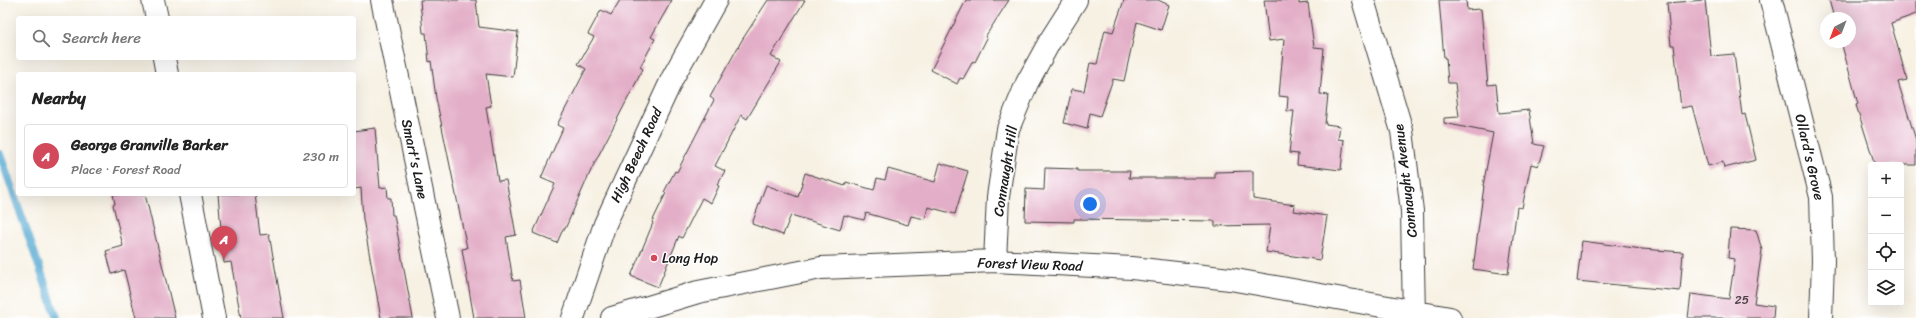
<!DOCTYPE html>
<html lang="en">
<head>
<meta charset="utf-8">
<style>
	:root { --surface:#fff; --page:#f2f2f2; --text:#222; --muted:#767676; --line:#e0e0e0; --accent:#d1495b }
	body { margin:0; font-family:Sriracha,sans-serif; background:var(--page); color:var(--text) }
	.controls { position:absolute; right:12px; bottom:12px; display:grid; overflow:hidden; border-radius:4px; box-shadow:0 4px 16px #0002 }
	.controls button { width:36px; height:36px; display:grid; place-items:center; padding:0; border:0; border-bottom:1px solid var(--line); background:var(--surface); color:var(--text); font:20px sans-serif }
	.compass { position:absolute; left:1820px; top:12px; width:36px; height:36px; border-radius:50%; background:var(--surface); box-shadow:0 4px 16px #0002; rotate:222deg }
	.you { position:absolute; left:1090px; top:204px; width:14px; height:14px; margin:-10px; border:3px solid #fff; border-radius:50%; background:#1a73e8; box-shadow:0 0 0 6px #1a73e833 }
	.badge { display:grid; place-items:center; width:26px; height:26px; border-radius:50%; background:var(--accent); color:#fff; font-size:13px; font-weight:700 }
	.pin { position:absolute; translate:-50% -33px; filter:drop-shadow(0 1px 2px #0008) }
	.pin::after { content:''; position:absolute; top:21px; width:14px; height:12px; background:inherit; clip-path:polygon(0 0,100% 0,50% 100%) }
	.list { margin:0; padding:0; list-style:none }
	h2 { display:flex; justify-content:space-between; align-items:center; height:52px; margin:0; padding:0 16px; font-size:17px }
	h2 small { font-size:13px; font-weight:400; color:var(--muted) }
	.list li { display:grid; grid-template-columns:26px 1fr auto; gap:12px; align-items:center; box-sizing:border-box; height:64px; margin:0 8px 8px; padding:0 8px; border:1px solid var(--line); border-radius:4px }
	.list b { display:block; font-size:15px; white-space:nowrap }
	.list p { margin:0; font-size:13px; white-space:nowrap; color:var(--muted) }
	.list em { font-size:13px; font-style:normal; color:var(--muted) }
	.icon { flex:none; width:22px; height:22px; fill:none; stroke:currentColor; stroke-width:2; stroke-linecap:round; stroke-linejoin:round }
	.map { position:relative; flex:none; width:1916px; height:318px; overflow:hidden }
	.search { position:absolute; background:var(--surface); box-shadow:0 4px 16px #0002; left:16px; top:16px; width:340px; height:44px; display:flex; align-items:center; gap:10px; box-sizing:border-box; padding:0 14px; border-radius:4px; color:var(--muted); font-size:15px }
	.panel { position:absolute; background:var(--surface); box-shadow:0 4px 16px #0002; left:16px; top:72px; width:340px; height:124px; border-radius:4px }
	.map>svg:first-child { display:block }
	.lines { fill:none; stroke-linecap:round; stroke-linejoin:round }
	.stream { stroke:#55a9d1; stroke-width:8 }
	.building { fill:#e3aec7 }
	.minor-casing { stroke:#3d3c3a; stroke-width:24 }
	.tertiary-casing { stroke:#3d3c3a; stroke-width:24 }
	.minor { stroke:#fff; stroke-width:22 }
	.tertiary { stroke:#fff; stroke-width:22 }
	.poi-dot { fill:#d1495b; stroke:#fff; stroke-width:1.5 }
	.labels { text-anchor:middle; stroke-width:3; stroke-linejoin:round; paint-order:stroke }
	.number-label { font-size:12px; fill:#4e4047 }
	.street-label { font-size:14px; fill:#1c1c1c; stroke:#fff }
	.poi-label { font-size:14px; fill:#1c1c1c; stroke:#fff; text-anchor:start }
</style>
</head>
<body>
<div class="map">
<svg width="1916" height="318" viewBox="0 0 1916 318">
	<rect width="100%" height="100%" fill="#fff"/>
	<filter id="ink" filterUnits="userSpaceOnUse"><feTurbulence type="fractalNoise" baseFrequency=".025" numOctaves="2"/><feDisplacementMap in="SourceGraphic" scale="8" xChannelSelector="R" yChannelSelector="G"/><feConvolveMatrix kernelMatrix="1 2 1 2 8 2 1 2 1" color-interpolation-filters="sRGB"/></filter>
	<filter id="wash" filterUnits="userSpaceOnUse"><feTurbulence type="fractalNoise" baseFrequency=".012" numOctaves="4" result="noise"/><feDisplacementMap in="SourceGraphic" scale="16" xChannelSelector="R" yChannelSelector="G"/><feGaussianBlur stdDeviation="0.9" result="paint"/><feColorMatrix in="noise" values="0 0 0 0 0 0 0 0 0 0 0 0 0 0 0 0 0 1.4 0 .05"/><feComposite in="paint" operator="in"/></filter>
	<g filter="url(#wash)">
		<rect width="100%" height="100%" fill="#f7f1e3"/>
		<g class="lines">
			<path class="stream" d="M0 154 57 318"/>
		</g>
		<g id="blocks">
			<path class="building" d="M420 0H476L479 27 518 32 513 77 486 74 491 106 486 107 498 181 506 180 516 235 506 237 513 281 520 280 526 318H474L462 249 467 248 436 98 431 61 429 62 426 33H423Z
				M620 0H672L651 37 655 39 640 67 643 69 592 168 565 229H563L557 243 533 233 555 184 541 178 563 128 557 125 586 69 578 64 594 37 588 34 601 10 611 15Z
				M768 0H805L771 56 781 62 747 119 741 115 715 166 725 171 717 185 719 186 711 203 702 198 682 238 679 236 658 287 631 276 653 223 652 222 666 193 664 192 675 171 677 172 714 100 710 97 742 40Z
				M966 0H1009L985 37 987 38 975 62 973 61 963 79 960 78 957 84 931 70Z
				M1124 0H1158L1169 5 1161 30 1137 22 1124 81 1113 79 1100 116 1090 113 1087 129 1064 123 1072 89 1084 91 1090 63 1097 64 1105 30 1113 32Z
				M1264 0H1299V4L1308 3 1314 47 1324 48 1320 94 1328 95 1325 124 1340 126 1338 139 1344 140 1341 170 1297 165 1298 154 1289 153 1294 111H1287L1288 97 1279 96 1284 39 1269 41Z
				M1439 0H1466L1467 10 1481 9 1488 85 1496 84 1499 113 1529 110 1534 144 1544 146 1538 166 1531 164 1522 208 1517 207 1508 274 1473 269 1484 186H1483L1493 133 1444 123V118L1459 117 1455 83H1448L1446 58H1444Z
				M1705 0 1711 56 1734 54 1742 115 1745 114 1756 160 1724 168 1723 162 1708 166 1692 106 1681 108 1674 45H1671L1667 3Z
				M1829 0H1916V14L1891 23 1907 80 1898 82 1916 140V165H1875L1856 105 1858 104 1841 42H1850V18H1834Z
				M375 128 380 188 387 187 388 198H391L392 215H394L413 318H381L363 219 361 188 354 189V131Z
				M940 163 968 171 955 214 928 207 925 219 911 216 908 225 866 213 864 220 844 215 840 230 791 215 783 235 752 224 766 185 798 197 805 173 845 186 846 182 874 190 877 178 885 180 888 169 935 182Z
				M1045 168 1077 169V171H1130L1129 178H1215V172L1253 171V199L1295 205 1294 211 1327 216 1320 260 1266 252 1270 225 1215 226V221L1074 219V222L1025 221 1026 189 1044 190Z
				M113 194H145L175 318H136L124 270 112 274 106 251 123 246 113 205 115 204Z
				M218 194H255L260 235 269 234 284 318H241L231 262 224 263Z
				M1730 229 1756 230 1762 250 1754 303 1774 306 1773 318H1688L1691 294 1729 299 1735 259 1728 258Z
				M1582 241 1642 249 1683 252 1680 291 1577 281Z"/>
		</g>
	</g>
	<g filter="url(#ink)">
		<use href="#blocks" fill-opacity="0" stroke="#3d3c3a" stroke-width="1"/>
		<g class="lines">
			<defs>
				<path id="minor" d="M382 0 448 318
					M1363 0 1402 131 1412 211 1414 318
					M1771 0 1821 197 1823 261 1821 318
					M995 261 998 197 1008 129 1027 83 1050 41 1076 0
					M573 318 605 224 673 77 716 0
					M612 318 698 292 821 268 995 261 1132 268 1230 279 1450 318"/>
				<path id="tertiary" d="M153 0 157 18
					M164 58 167 74
					M190 194 214 318"/>
			</defs>
			<use href="#minor" class="minor-casing"/>
			<use href="#tertiary" class="tertiary-casing"/>
			<use href="#minor" class="minor"/>
			<use href="#tertiary" class="tertiary"/>
		</g>
	</g>
	<circle class="poi-dot" cx="654" cy="258" r="4"/>
	<g class="labels">
		<g class="number-label">
			<text x="1742" y="304">25</text>
		</g>
		<g class="street-label">
			<text transform="translate(636 155) rotate(-65)" y="5">High Beech Road</text>
			<text transform="translate(1810 157) rotate(77)" y="5">Ollard's Grove</text>
			<text transform="translate(415 159) rotate(78)" y="5">Smart's Lane</text>
			<text transform="translate(1005 171) rotate(-81)" y="5">Connaught Hill</text>
			<text transform="translate(1405 181) rotate(-97)" y="5">Connaught Avenue</text>
			<text transform="translate(1030 264) rotate(2)" y="5">Forest View Road</text>
		</g>
		<g class="poi-label">
			<text x="662" y="263">Long Hop</text>
		</g>
	</g>
</svg>
<div class="controls">
<button>+</button>
<button>−</button>
<button><svg class="icon" aria-label="locate" viewBox="0 0 24 24"><circle cx="12" cy="12" r="6"/><path d="M12 2v4M12 18v4M2 12h4M18 12h4"/></svg></button>
<button><svg class="icon" aria-label="layers" viewBox="0 0 24 24"><path d="M12 4l9 5-9 5-9-5zM3 14l9 5 9-5"/></svg></button>
</div>
<svg class="compass" viewBox="-18 -18 36 36"><path d="M0-13l5 13h-10z" fill="#e53935"/><path d="M0 13l5-13h-10z" fill="#767676"/></svg>
<div class="you"></div>
<div class="pin badge" style="left:224px;top:259px">A</div>
<div class="search"><svg class="icon" aria-label="search" viewBox="0 0 24 24"><circle cx="10" cy="10" r="6"/><path d="M15 15l6 6"/></svg>Search here</div>
<section class="panel">
<h2>Nearby<small></small></h2>
<ul class="list">
<li><span class="badge">A</span><div><b>George Granville Barker</b><p>Place · Forest Road</p></div><em>230 m</em></li>
</ul>
</section>
</div>
</body>
</html>
